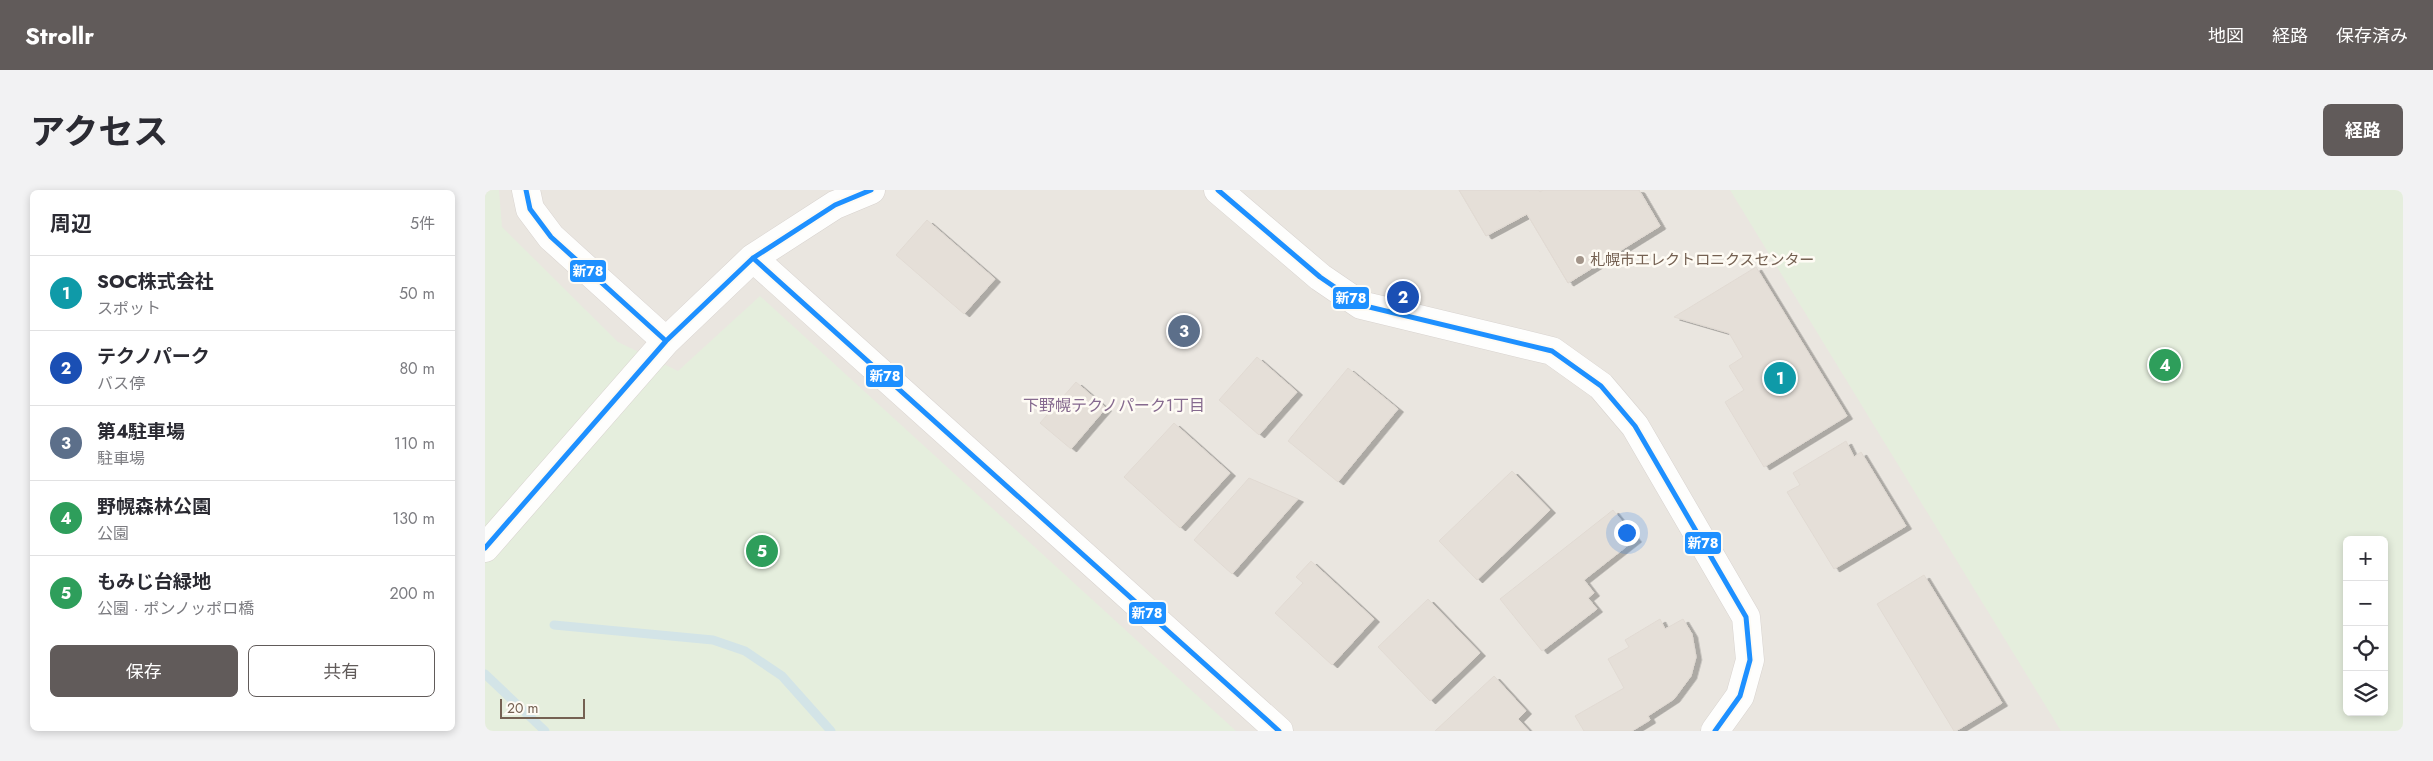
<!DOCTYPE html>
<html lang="ja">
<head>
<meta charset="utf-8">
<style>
	:root { --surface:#fff; --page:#f2f2f3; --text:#2b2b33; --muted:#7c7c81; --line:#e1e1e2; --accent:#615b5a }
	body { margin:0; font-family:Jost,"Noto Sans JP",sans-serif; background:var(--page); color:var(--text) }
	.controls { position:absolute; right:15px; bottom:15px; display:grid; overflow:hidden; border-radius:8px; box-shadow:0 2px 8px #0003 }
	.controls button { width:45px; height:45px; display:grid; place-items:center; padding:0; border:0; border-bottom:1px solid var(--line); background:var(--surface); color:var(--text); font:25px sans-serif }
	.scale { position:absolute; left:15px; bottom:12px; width:85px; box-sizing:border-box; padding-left:5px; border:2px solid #756152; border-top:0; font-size:14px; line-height:18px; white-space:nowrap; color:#756152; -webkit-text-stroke:4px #fefbf4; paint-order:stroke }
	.you { position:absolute; left:1141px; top:342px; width:18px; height:18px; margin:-12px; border:4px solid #fff; border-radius:50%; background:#1a73e8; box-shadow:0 0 0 8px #1a73e833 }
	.badge { display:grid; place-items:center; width:32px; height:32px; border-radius:50%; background:var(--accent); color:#fff; font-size:16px; font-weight:700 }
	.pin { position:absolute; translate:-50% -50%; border:2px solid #fff; box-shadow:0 1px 5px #0006 }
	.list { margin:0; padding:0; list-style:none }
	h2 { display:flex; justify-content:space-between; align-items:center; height:65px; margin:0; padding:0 20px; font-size:21px }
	h2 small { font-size:16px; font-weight:400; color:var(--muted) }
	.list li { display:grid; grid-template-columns:32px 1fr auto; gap:15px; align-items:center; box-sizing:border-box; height:75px; padding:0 20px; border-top:1px solid var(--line) }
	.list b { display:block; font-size:19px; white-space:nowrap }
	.list p { margin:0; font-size:16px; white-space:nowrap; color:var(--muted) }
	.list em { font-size:16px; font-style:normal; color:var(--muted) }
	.actions { display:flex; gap:10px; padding:15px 20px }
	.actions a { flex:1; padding:11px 0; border:1px solid var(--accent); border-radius:8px; text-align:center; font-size:18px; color:var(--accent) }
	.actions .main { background:var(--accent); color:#fff }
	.icon { flex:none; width:28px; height:28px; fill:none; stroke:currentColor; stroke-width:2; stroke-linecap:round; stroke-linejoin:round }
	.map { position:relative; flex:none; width:1918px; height:541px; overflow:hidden; border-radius:8px }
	header { display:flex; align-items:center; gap:30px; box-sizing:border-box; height:70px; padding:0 25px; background:var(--accent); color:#fff }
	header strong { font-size:24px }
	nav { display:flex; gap:28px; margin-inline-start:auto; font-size:18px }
	.intro { display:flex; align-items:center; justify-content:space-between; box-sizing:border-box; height:120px; padding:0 30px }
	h1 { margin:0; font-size:35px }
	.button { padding:12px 22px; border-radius:8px; background:var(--accent); color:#fff; font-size:18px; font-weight:700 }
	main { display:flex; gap:30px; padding:0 30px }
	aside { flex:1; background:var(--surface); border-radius:8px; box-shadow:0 2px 8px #0003 }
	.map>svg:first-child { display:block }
	.industrial { fill:#eae6e0 }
	.green { fill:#e5eedd; fill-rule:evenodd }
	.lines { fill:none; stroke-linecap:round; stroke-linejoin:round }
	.stream { stroke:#d3e4e7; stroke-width:9 }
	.building { fill:#e5dfd8; stroke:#e1dad3; filter:url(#shadow) }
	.street-casing { stroke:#d8d3cf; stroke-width:29 }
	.street { stroke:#fefefd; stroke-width:28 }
	.bus-1-casing { stroke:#fefbf4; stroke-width:9 }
	.bus-1 { stroke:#1e90ff; stroke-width:5 }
	.poi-dot { fill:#a3958a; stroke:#fefbf4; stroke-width:2 }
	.labels { text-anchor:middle; stroke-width:5; stroke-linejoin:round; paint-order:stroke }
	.poi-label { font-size:15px; fill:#756152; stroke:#fefbf4; text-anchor:start }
	.neighbourhood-label { font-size:16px; fill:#866a8f; stroke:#fefbf4 }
	.line-badge { stroke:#fefbf4; stroke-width:2 }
	.badge-label { font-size:14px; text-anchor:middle; font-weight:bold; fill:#fff }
</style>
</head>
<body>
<header>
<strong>Strollr</strong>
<nav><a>地図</a><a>経路</a><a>保存済み</a></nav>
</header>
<div class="intro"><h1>アクセス</h1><a class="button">経路</a></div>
<main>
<aside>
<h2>周辺<small>5件</small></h2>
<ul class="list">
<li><span class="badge" style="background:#0f9aa8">1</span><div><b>SOC株式会社</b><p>スポット</p></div><em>50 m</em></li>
<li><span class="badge" style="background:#1a4fb4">2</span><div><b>テクノパーク</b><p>バス停</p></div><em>80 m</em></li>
<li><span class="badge" style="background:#5c6f8a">3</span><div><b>第４駐車場</b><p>駐車場</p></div><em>110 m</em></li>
<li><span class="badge" style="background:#2e9e5b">4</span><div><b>野幌森林公園</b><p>公園</p></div><em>130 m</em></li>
<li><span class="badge" style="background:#2e9e5b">5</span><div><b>もみじ台緑地</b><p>公園 · ポンノッポロ橋</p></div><em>200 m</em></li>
</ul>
<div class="actions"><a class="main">保存</a><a>共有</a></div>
</aside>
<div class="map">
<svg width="1918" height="541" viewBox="0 0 1918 541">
	<defs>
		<filter id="shadow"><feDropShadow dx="5.5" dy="3" stdDeviation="0" flood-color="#0004"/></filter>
	</defs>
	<rect width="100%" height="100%" fill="#f8f6f1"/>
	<path class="industrial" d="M0 0H1331L1668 541H648L0 61Z"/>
	<path class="green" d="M0 0H14L17 37 133 152 193 181 275 106 751 541H0Z
		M1245 0H1918V541H1576ZM1862 350H1899V522H1862Z"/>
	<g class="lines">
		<path class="stream" d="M69 435 228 450 260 461 297 486 346 541
			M0 484 60 541"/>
	</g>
	<path class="building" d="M974 0H1053L1055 2 1058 0H1154L1175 36 1083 93 1042 24 1001 46Z
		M974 0H1154L1175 36 1083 93 1042 24 1001 46Z
		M442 30 510 89 479 124 411 65Z
		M1271 77 1362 226 1279 277 1240 212 1259 200 1244 176 1258 167 1244 143 1189 127Z
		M772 167 812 202 774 245 734 210Z
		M863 178 913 219 853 292 803 251Z
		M591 192 621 218 586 259 555 233Z
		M689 233 745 283 695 338 639 287Z
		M1361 251 1369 267 1376 262 1421 336 1349 379 1302 302 1315 295 1308 283Z
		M1027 281 1065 320 992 390 954 351Z
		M764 288 813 309 747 384 709 350Z
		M1128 320 1151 349 1099 390 1109 403 1103 408 1112 419 1057 461 1015 409Z
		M826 371 889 429 847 475 790 423 818 393 811 387Z
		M1439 385 1517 513 1471 541H1469L1392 414Z
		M943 409 995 463 945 511 893 457Z
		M1175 429 1180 439 1198 429 1207 444 1211 467 1206 486 1189 509 1163 526 1165 530 1147 541H1099L1090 526 1139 498 1123 469 1144 457 1140 450Z
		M1009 486 1041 521 1033 529 1044 541H950Z"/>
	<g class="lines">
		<defs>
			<path id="street" d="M41 0 45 19 66 47 181 151
				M733 0 835 87 876 115 1067 161 1116 196 1150 236 1261 427 1265 470 1255 506 1230 541
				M268 68 794 541
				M0 358 181 151 268 68 350 15 386 0"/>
		</defs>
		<use href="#street" class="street-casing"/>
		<use href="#street" class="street"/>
		<defs>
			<path id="bus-1" d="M41 0 45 19 66 47 181 151
				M733 0 835 87 876 115 1067 161 1116 196 1150 236 1261 427 1265 470 1255 506 1230 541
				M268 68 794 541
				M0 358 181 151 268 68 350 15 386 0"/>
		</defs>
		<use href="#bus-1" class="bus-1-casing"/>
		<use href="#bus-1" class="bus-1"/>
	</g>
	<circle class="poi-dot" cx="1095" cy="70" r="5"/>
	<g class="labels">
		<g class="poi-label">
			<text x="1105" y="75">札幌市エレクトロニクスセンター</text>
		</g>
		<g class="neighbourhood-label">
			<text x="629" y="221">下野幌テクノパーク1丁目</text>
		</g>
	</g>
	<g class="line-badge">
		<rect x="84" y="69" width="38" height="24" rx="5" fill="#1e90ff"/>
		<rect x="847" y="96" width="38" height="24" rx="5" fill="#1e90ff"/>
		<rect x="380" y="174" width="39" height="24" rx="5" fill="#1e90ff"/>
		<rect x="1199" y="341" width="38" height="24" rx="5" fill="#1e90ff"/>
		<rect x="643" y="411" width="39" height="24" rx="5" fill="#1e90ff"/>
	</g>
	<g class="badge-label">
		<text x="103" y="86">新78</text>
		<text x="866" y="113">新78</text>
		<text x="400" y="191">新78</text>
		<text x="1218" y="358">新78</text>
		<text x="662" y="428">新78</text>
	</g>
</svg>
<div class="controls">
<button>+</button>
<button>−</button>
<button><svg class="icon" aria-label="locate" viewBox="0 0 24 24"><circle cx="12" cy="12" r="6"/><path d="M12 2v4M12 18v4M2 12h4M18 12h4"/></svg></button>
<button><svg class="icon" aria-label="layers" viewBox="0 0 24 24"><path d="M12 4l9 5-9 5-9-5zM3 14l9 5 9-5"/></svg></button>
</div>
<div class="scale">20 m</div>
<div class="you"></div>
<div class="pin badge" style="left:1295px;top:188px;background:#0f9aa8">1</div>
<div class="pin badge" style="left:918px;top:107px;background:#1a4fb4">2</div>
<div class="pin badge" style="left:699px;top:141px;background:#5c6f8a">3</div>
<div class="pin badge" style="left:1680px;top:175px;background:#2e9e5b">4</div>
<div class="pin badge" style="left:277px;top:361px;background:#2e9e5b">5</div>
</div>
</main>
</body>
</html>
